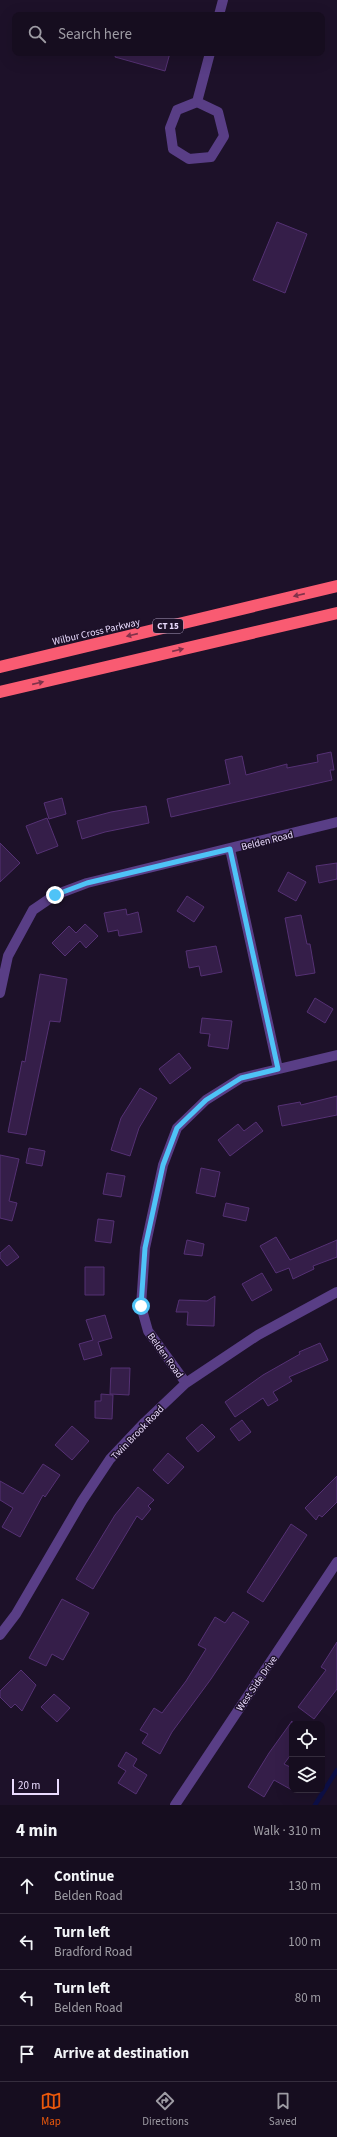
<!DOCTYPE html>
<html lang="en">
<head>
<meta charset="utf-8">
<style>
	:root { --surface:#160d1f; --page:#1f1628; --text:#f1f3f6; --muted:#9e9ca4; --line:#352d3d; --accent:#ea580c }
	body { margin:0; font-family:"Source Sans 3",sans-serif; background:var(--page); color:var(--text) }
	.controls { position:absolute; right:12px; bottom:12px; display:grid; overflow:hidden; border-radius:8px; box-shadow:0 4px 16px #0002 }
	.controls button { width:36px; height:36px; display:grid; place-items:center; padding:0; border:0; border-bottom:1px solid var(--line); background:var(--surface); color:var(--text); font:20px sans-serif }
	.scale { position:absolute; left:12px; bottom:10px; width:47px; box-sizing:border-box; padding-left:4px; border:2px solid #eadbfe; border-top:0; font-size:11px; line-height:14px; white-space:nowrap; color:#eadbfe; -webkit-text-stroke:3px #1d1129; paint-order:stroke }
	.stop { position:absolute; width:12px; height:12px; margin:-9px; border:3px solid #4fc3f7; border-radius:50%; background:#fff }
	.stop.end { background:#4fc3f7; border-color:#fff; box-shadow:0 1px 4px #0008 }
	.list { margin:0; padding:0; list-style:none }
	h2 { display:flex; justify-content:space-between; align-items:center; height:52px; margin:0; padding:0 16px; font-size:17px }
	h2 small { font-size:13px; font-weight:400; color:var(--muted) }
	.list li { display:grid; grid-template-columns:26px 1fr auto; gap:12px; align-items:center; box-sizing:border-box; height:56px; padding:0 16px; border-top:1px solid var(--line) }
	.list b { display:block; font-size:15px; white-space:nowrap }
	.list p { margin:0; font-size:13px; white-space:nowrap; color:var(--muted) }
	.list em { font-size:13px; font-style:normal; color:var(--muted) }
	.icon { flex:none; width:22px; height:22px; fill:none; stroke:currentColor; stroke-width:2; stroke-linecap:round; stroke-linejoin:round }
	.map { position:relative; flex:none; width:337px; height:1805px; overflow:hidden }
	.search { position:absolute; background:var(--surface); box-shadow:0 4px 16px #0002; left:12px; right:12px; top:12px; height:44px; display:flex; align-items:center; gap:10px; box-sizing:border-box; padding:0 14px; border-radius:8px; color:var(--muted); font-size:15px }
	.sheet { height:276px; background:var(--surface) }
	nav { display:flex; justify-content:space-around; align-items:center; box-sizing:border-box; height:56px; border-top:1px solid var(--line); background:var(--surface); font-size:11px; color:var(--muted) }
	nav a { display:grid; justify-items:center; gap:2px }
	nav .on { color:var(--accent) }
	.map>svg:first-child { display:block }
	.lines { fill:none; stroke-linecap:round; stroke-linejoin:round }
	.stream { stroke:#0d0f47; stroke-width:4.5 }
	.building { fill:#351e49; stroke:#553174 }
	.minor { stroke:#593e86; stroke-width:10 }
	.highway { stroke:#f95b72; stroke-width:12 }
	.oneway { fill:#80324a }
	.route { stroke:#4fc3f7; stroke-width:5 }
	.labels { text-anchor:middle; stroke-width:3; stroke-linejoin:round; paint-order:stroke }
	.shield { fill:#1d1129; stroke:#ac9ebe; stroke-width:1 }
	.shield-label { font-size:9px; font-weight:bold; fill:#eadbfe }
	.street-label { font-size:10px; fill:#eadbfe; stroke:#1d1129 }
</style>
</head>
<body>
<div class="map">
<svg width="337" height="1805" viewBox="0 0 337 1805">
	<rect width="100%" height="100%" fill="#1d1129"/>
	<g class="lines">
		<path class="stream" d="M315 1805 337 1770"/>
	</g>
	<path class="building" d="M116 53H170L165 71 115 57Z
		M277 222 307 234 285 293 253 280Z
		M331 752 334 770H330L332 780 171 817 167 799 230 784 225 760 242 756 246 775 287 764V768L318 762 317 755Z
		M62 798 66 814 49 819 44 803Z
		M146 806 149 823 105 832 82 839 77 821 111 812Z
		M47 818 58 846 37 854 26 826Z
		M0 843 20 863 0 882Z
		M337 863V879L319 883 316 866Z
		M288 872 306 882 296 901 278 891Z
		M187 896 204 907 194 922 177 911Z
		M126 909 127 915 138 912 142 932 119 936 118 930 108 932 104 913Z
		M301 915 307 944H310L315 973 296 976 285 918Z
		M85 924 98 936 86 948 80 941 65 956 52 943 69 926 76 933Z
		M216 946 222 972 201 976 199 966 189 968 186 951Z
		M40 974 67 979 60 1022 50 1021 26 1135 8 1132 22 1061 25 1062Z
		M315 998 333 1009 325 1023 307 1012Z
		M202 1018 232 1021 228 1049 208 1046 210 1034 200 1033Z
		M179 1053 191 1068 170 1084 159 1069Z
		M140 1088 157 1098 139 1128 130 1156 111 1150 121 1118Z
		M337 1096V1115L282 1126 278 1106 300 1102 301 1105Z
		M256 1122 263 1131 230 1156 218 1140 238 1124 244 1131Z
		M29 1148 45 1151 42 1166 26 1163Z
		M0 1155 19 1159 9 1201 17 1203 12 1221 0 1218Z
		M201 1168 220 1172 215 1197 196 1193Z
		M107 1173 125 1176 121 1197 103 1194Z
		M226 1203 249 1208 246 1221 223 1216Z
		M98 1219 114 1221 111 1243 95 1241Z
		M276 1237 290 1260 337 1240V1257L313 1266 314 1269 293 1279 289 1268 276 1273 260 1246Z
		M187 1240 204 1244 202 1256 184 1254Z
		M9 1245 19 1257 7 1266 0 1258V1253Z
		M85 1267H104V1295H85Z
		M262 1273 272 1290 252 1301 242 1284Z
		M215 1296 214 1326 187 1325 188 1312H176L179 1300 207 1301Z
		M105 1315 112 1338 98 1342 102 1355 84 1360 79 1344 93 1340 86 1320Z
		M320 1343 328 1360 289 1377 292 1381 273 1392 278 1400 268 1406 263 1398 235 1417 225 1402 263 1375 300 1354 299 1352Z
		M111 1368H130L129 1395 110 1394Z
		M101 1394 113 1395 112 1419 95 1418V1401H101Z
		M242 1420 251 1432 239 1441 230 1429Z
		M202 1424 215 1437 198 1452 186 1438Z
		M72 1426 89 1441 72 1460 55 1445Z
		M168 1453 184 1467 168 1484 153 1470Z
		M43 1464 60 1475 45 1497 43 1495 20 1537 2 1527 13 1508 0 1500V1481L23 1494Z
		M337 1476V1502L322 1517 319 1515 316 1520 305 1508Z
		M138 1487 154 1500 148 1506 151 1509 142 1520 137 1516 93 1589 76 1579 115 1515Z
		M291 1524 307 1535 263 1602 247 1592Z
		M62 1599 89 1613 63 1660 52 1654 46 1666 29 1658Z
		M233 1612 249 1622 211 1679 172 1732 160 1754 142 1743 148 1734 140 1730 154 1708 162 1713 186 1681 206 1649 198 1645 215 1617 225 1623Z
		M337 1642V1689L314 1719 298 1707 326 1670 321 1667Z
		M21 1670 36 1685 22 1711 15 1704 11 1708 0 1697V1691Z
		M54 1694 70 1708 57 1722 41 1707Z
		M292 1721V1753L284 1764 292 1768V1790L274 1780 264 1797 248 1787 269 1753Z
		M126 1752 137 1759 133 1766 147 1775 136 1794 118 1783 126 1771 118 1766Z"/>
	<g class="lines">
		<path class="minor" d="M219 15 223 0
			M197 102 218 112 224 136 211 157 189 159 173 149 170 128 177 110Z
			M197 102 210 53
			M230 849 278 1069
			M0 993 8 956 33 910 55 895 87 883 337 822
			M186 1383 148 1331 141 1306 145 1248 163 1165 177 1128 206 1100 241 1078 337 1055
			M0 1635 16 1614 82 1501 110 1459 145 1422 186 1383 258 1335 337 1292
			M175 1805 337 1562"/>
		<path class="highway" d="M0 667 337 586
			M0 692 337 613"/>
	</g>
	<defs><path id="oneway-solid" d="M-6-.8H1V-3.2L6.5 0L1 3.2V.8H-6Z"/></defs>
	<g class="oneway">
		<use href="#oneway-solid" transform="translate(299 595) rotate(167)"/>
		<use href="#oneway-solid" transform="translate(132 635) rotate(167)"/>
		<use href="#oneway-solid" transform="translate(178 650) rotate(-13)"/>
		<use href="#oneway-solid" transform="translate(38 683) rotate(-13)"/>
	</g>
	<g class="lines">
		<path class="route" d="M55 895 87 883 230 849 278 1069 241 1078 206 1100 177 1128 163 1165 145 1248 141 1306"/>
	</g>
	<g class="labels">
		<rect class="shield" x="153" y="619" width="30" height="14" rx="3"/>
		<g class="shield-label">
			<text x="168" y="629">CT 15</text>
		</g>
		<g class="street-label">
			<text transform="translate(96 631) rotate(-13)" y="4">Wilbur Cross Parkway</text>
			<text transform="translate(267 840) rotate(-14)" y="4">Belden Road</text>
			<text transform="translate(166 1355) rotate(54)" y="4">Belden Road</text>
			<text transform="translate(137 1432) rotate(-46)" y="4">Twin Brook Road</text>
			<text transform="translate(256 1683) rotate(-56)" y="4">West Side Drive</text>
		</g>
	</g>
</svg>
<div class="controls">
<button><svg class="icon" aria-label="locate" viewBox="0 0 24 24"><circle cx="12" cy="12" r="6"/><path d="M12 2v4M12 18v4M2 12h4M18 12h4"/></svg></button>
<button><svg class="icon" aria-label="layers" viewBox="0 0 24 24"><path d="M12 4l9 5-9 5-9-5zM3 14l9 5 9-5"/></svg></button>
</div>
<div class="scale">20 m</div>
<div class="stop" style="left:141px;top:1306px"></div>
<div class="stop end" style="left:55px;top:895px"></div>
<div class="search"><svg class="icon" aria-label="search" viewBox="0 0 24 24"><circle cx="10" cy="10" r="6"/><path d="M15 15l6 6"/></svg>Search here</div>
</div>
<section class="sheet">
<h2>4 min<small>Walk · 310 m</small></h2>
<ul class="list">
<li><svg class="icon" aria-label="ahead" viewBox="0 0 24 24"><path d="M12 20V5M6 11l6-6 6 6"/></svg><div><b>Continue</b><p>Belden Road</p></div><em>130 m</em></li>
<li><svg class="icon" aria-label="left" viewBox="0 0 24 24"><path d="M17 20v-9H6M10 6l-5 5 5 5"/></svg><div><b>Turn left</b><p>Bradford Road</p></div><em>100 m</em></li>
<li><svg class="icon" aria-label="left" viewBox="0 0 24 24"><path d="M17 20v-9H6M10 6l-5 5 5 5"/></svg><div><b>Turn left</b><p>Belden Road</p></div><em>80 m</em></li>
<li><svg class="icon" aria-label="arrive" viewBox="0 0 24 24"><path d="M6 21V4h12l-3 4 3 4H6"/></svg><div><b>Arrive at destination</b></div></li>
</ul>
</section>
<nav>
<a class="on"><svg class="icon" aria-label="map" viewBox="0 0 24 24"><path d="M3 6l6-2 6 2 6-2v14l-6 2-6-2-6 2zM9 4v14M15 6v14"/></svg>Map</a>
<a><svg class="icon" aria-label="directions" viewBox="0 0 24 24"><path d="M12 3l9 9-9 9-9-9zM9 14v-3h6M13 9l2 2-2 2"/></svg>Directions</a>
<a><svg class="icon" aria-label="saved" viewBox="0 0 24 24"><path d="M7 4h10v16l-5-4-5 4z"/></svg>Saved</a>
</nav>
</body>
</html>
